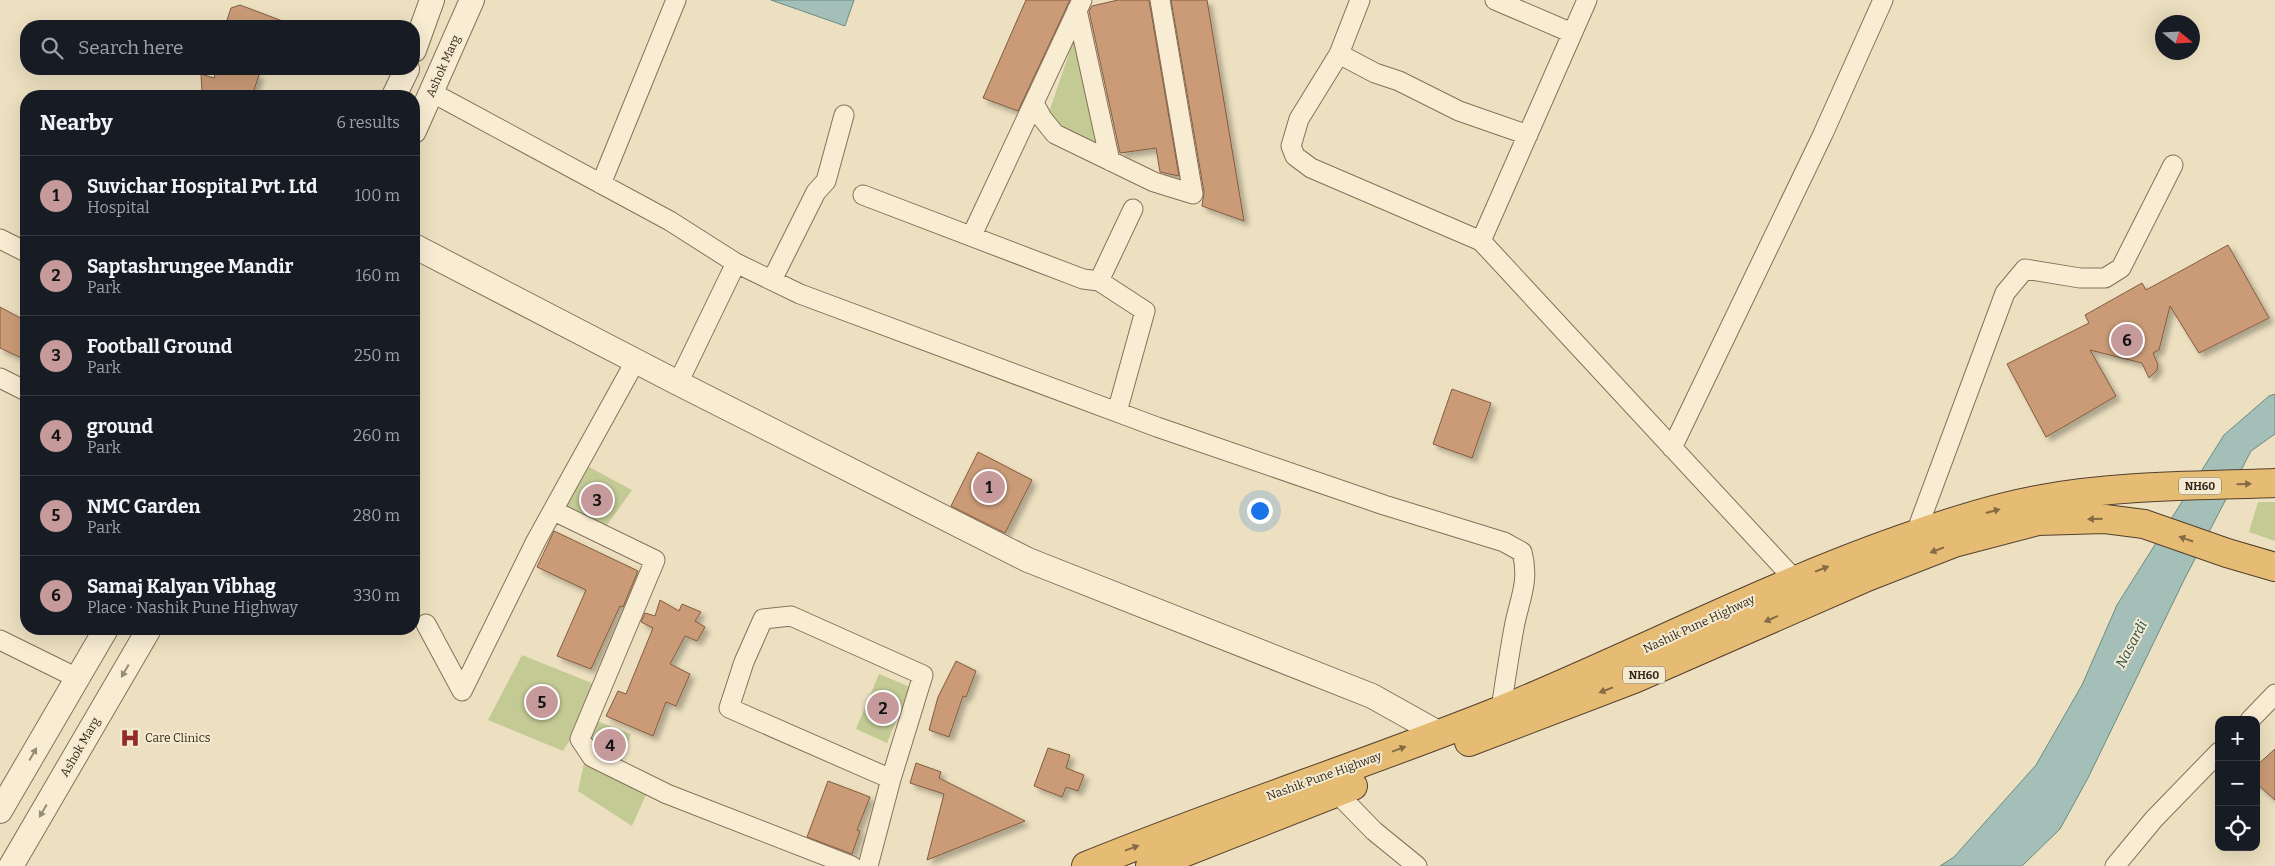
<!DOCTYPE html>
<html lang="en">
<head>
<meta charset="utf-8">
<style>
	:root { --surface:#171b24; --page:#242831; --text:#f1f3f6; --muted:#9ea1a6; --line:#363941; --accent:#c6999a }
	body { margin:0; font-family:Bitter,serif; background:var(--page); color:var(--text) }
	.controls { position:absolute; right:15px; bottom:15px; display:grid; overflow:hidden; border-radius:10px; box-shadow:0 5px 20px #0002 }
	.controls button { width:45px; height:45px; display:grid; place-items:center; padding:0; border:0; border-bottom:1px solid var(--line); background:var(--surface); color:var(--text); font:25px sans-serif }
	.compass { position:absolute; left:2155px; top:15px; width:45px; height:45px; border-radius:50%; background:var(--surface); box-shadow:0 5px 20px #0002; rotate:108deg }
	.you { position:absolute; left:1259px; top:510px; width:18px; height:18px; margin:-12px; border:4px solid #fff; border-radius:50%; background:#1a73e8; box-shadow:0 0 0 8px #1a73e833 }
	.badge { display:grid; place-items:center; width:32px; height:32px; border-radius:50%; background:var(--accent); color:#111; font-size:16px; font-weight:700 }
	.pin { position:absolute; translate:-50% -50%; border:2px solid #fff; box-shadow:0 1px 5px #0006 }
	.list { margin:0; padding:0; list-style:none }
	h2 { display:flex; justify-content:space-between; align-items:center; height:65px; margin:0; padding:0 20px; font-size:21px }
	h2 small { font-size:16px; font-weight:400; color:var(--muted) }
	.list li { display:grid; grid-template-columns:32px 1fr auto; gap:15px; align-items:center; box-sizing:border-box; height:80px; padding:0 20px; border-top:1px solid var(--line) }
	.list b { display:block; font-size:19px; white-space:nowrap }
	.list p { margin:0; font-size:16px; white-space:nowrap; color:var(--muted) }
	.list em { font-size:16px; font-style:normal; color:var(--muted) }
	.icon { flex:none; width:28px; height:28px; fill:none; stroke:currentColor; stroke-width:2; stroke-linecap:round; stroke-linejoin:round }
	.map { position:relative; flex:none; width:2275px; height:866px; overflow:hidden }
	.search { position:absolute; background:var(--surface); box-shadow:0 5px 20px #0002; left:20px; top:20px; width:400px; height:55px; display:flex; align-items:center; gap:12px; box-sizing:border-box; padding:0 18px; border-radius:20px; color:var(--muted); font-size:19px }
	.panel { position:absolute; background:var(--surface); box-shadow:0 5px 20px #0002; left:20px; top:90px; width:400px; height:545px; border-radius:20px }
	.map>svg:first-child { display:block }
	.green { fill:#c3ca94 }
	.water { fill:#a3bfb7; stroke:#6a8c84 }
	.building { fill:#ca9b76; stroke:#835b3f; filter:url(#shadow) }
	.lines { fill:none; stroke-linecap:round; stroke-linejoin:round }
	.minor-casing { stroke:#857158; stroke-width:21 }
	.tertiary-casing { stroke:#857158; stroke-width:26 }
	.trunk-casing { stroke:#523f2d; stroke-width:30 }
	.minor { stroke:#f8edd3; stroke-width:19 }
	.tertiary { stroke:#f8edd3; stroke-width:24 }
	.trunk { stroke:#e6bc74; stroke-width:28 }
	.oneway { fill:#856b44 }
	.oneway2 { fill:#968b78 }
	.labels { text-anchor:middle; stroke-width:4; stroke-linejoin:round; paint-order:stroke }
	.shield { fill:#f4eacf; stroke:#6e6352; stroke-width:1 }
	.shield-label { font-size:11px; font-weight:bold; fill:#35291d }
	.street-label { font-size:12px; fill:#35291d; stroke:#f4eacf }
	.poi-label { font-size:12px; fill:#35291d; stroke:#f4eacf; text-anchor:start }
	.water-label { font-size:14px; font-style:italic; fill:#2c5452; stroke:#f4eacf }
</style>
</head>
<body>
<div class="map">
<svg width="2275" height="866" viewBox="0 0 2275 866">
	<defs>
		<filter id="shadow"><feDropShadow dx="4.5" dy="4.5" stdDeviation="2.5" flood-color="#0004"/></filter>
	</defs>
	<rect width="100%" height="100%" fill="#ece0c0"/>
	<path class="green" d="M1077 30 1101 154 1052 125 1048 115Z
		M589 467 632 490 605 528 564 510Z
		M2258 502H2275V541L2249 532Z
		M522 655 594 684 574 733 563 751 488 720Z
		M879 674 910 687 887 743 856 729Z
		M594 720 631 734 620 764 597 753 589 738Z
		M584 763 648 790 632 826 578 791Z"/>
	<path class="water" d="M771 0H854L845 26Z
		M2275 394V434L2251 451 2184 580 2088 778 2060 829 2022 866H1940L1954 857 2036 765 2082 685 2117 605 2224 435 2269 396Z"/>
	<path class="building" d="M1026 0H1070L1018 111 983 98Z
		M1118 0H1149L1179 176 1160 172 1156 148 1120 153 1089 11 1092 6Z
		M1171 0H1207L1244 221 1202 206 1204 192Z
		M240 5 293 25 292 26H225L231 8Z
		M217 69H253L252 72 259 75 252 96H206L202 91 201 74 214 78Z
		M2228 245 2269 318 2199 353 2170 306 2159 350 2153 353 2158 365 2157 370 2149 378 2142 363 2090 350 2116 396 2046 437 2007 364 2089 323 2085 315 2142 283 2146 290Z
		M0 307 26 321V360L0 348Z
		M1452 389 1491 403 1472 458 1433 444Z
		M978 452 1032 480 1005 533 951 506Z
		M554 531 638 571 623 607 620 606 591 669 557 656 586 590 537 567Z
		M660 600 679 611 682 604 701 612 695 621 705 627 697 641 685 636 670 664 690 674 676 706 666 702 653 736 606 716 618 691 626 694 653 628 641 622 645 613 655 616Z
		M956 661 976 671 966 697 963 696 949 737 929 730 938 697Z
		M1048 748 1070 755 1066 768 1084 775 1078 791 1066 787 1062 797 1034 786Z
		M2275 749V800L2256 783V766Z
		M916 763 941 772 939 778 1025 821 927 860 944 794 910 783Z
		M828 781 870 797 857 830 860 831 852 854 807 837Z"/>
	<g class="lines">
		<defs>
			<path id="minor" d="M1360 0 1339 54 1299 119 1291 146 1295 156 1311 168 1481 241
				M1495 0 1572 33
				M1587 0 1481 241 1795 580 1800 590
				M1077 10 1110 161
				M1339 54 1375 73 1399 81 1459 111 1528 135
				M431 92 670 221 736 263
				M1034 103 1042 118 1055 134 1154 182 1193 194 1160 0
				M601 184 676 0
				M863 195 1083 279 1099 281 1145 311 1117 412
				M972 235 1082 0
				M0 239 26 252
				M772 280 816 192 826 181 844 115
				M1099 281 1133 209
				M0 378 26 391
				M678 383 736 263 800 294 1157 427 1384 505 1504 542 1522 552C1530 582 1519 600 1514 628 1509 655 1505 682 1501 709L1505 719
				M1672 448 1823 134 1883 0
				M554 511 655 560 580 739 592 757 667 794 852 866
				M1915 535 2005 293 2025 269 2080 278H2105L2121 268 2173 165
				M426 624 462 691 536 541 636 360
				M0 640 77 678
				M2250 720 2275 694
				M1336 792 1374 831 1417 866
				M868 866 891 779 923 675 791 616 763 619 744 662 729 708 891 779
				M2115 866 2154 819 2219 752"/>
			<path id="tertiary" d="M414 50 432 0
				M394 96 407 69
				M414 131 472 0
				M414 246 678 383 1028 560 1372 696 1440 734
				M0 811 106 629
				M11 866 149 629"/>
			<path id="trunk" d="M1469 742 1634 679 1867 577 1954 543 2038 521 2105 519 2144 524 2227 553 2275 567
				M1086 866C1223 810 1364 765 1501 710 1635 655 1765 587 1902 539 1947 523 1995 507 2042 499 2119 485 2197 486 2275 483
				M1150 866 1353 786"/>
		</defs>
		<use href="#minor" class="minor-casing"/>
		<use href="#tertiary" class="tertiary-casing"/>
		<use href="#trunk" class="trunk-casing"/>
		<use href="#minor" class="minor"/>
		<use href="#tertiary" class="tertiary"/>
		<use href="#trunk" class="trunk"/>
	</g>
	<defs><path id="oneway-solid" d="M-6-.8H1V-3.2L6.5 0L1 3.2V.8H-6Z" transform="scale(1.25)"/></defs>
	<g class="oneway">
		<use href="#oneway-solid" transform="translate(2244 484) rotate(-2)"/>
		<use href="#oneway-solid" transform="translate(1993 511) rotate(-15)"/>
		<use href="#oneway-solid" transform="translate(2095 519) rotate(178)"/>
		<use href="#oneway-solid" transform="translate(2186 539) rotate(-161)"/>
		<use href="#oneway-solid" transform="translate(1937 550) rotate(159)"/>
		<use href="#oneway-solid" transform="translate(1822 569) rotate(-21)"/>
		<use href="#oneway-solid" transform="translate(1771 619) rotate(156)"/>
		<use href="#oneway-solid" transform="translate(1606 690) rotate(159)"/>
		<use href="#oneway-solid" transform="translate(1399 749) rotate(-20)"/>
		<use href="#oneway-solid" transform="translate(1132 848) rotate(-20)"/>
	</g>
	<g class="oneway2">
		<use href="#oneway-solid" transform="translate(125 671) rotate(120)"/>
		<use href="#oneway-solid" transform="translate(33 754) rotate(-60)"/>
		<use href="#oneway-solid" transform="translate(43 811) rotate(120)"/>
	</g>
	<defs>
		<symbol id="hospital-bare" viewBox="-9 -9 18 18"><path d="M-5-5h3v3.5h4V-5h3V5h-3V1.5h-4V5h-3Z" fill="#922b2a" stroke="#f4eacf" stroke-width="2.5" paint-order="stroke"/></symbol>
	</defs>
	<g fill-rule="evenodd">
		<use href="#hospital-bare" x="116" y="724" width="28" height="28"/>
	</g>
	<g class="labels">
		<g class="shield">
			<rect x="2179" y="477.5" width="42" height="17" rx="4"/>
			<rect x="1623" y="666.5" width="42" height="17" rx="4"/>
		</g>
		<g class="shield-label">
			<text x="2200" y="490">NH60</text>
			<text x="1644" y="679">NH60</text>
		</g>
		<g class="street-label">
			<text transform="translate(443 66) rotate(-66)" y="4">Ashok Marg</text>
			<text transform="translate(1699 624) rotate(-25)" y="4">Nashik Pune Highway</text>
			<text transform="translate(80 747) rotate(-60)" y="4">Ashok Marg</text>
			<text transform="translate(1324 776) rotate(-20)" y="4">Nashik Pune Highway</text>
		</g>
		<g class="poi-label">
			<text x="145" y="742">Care Clinics</text>
		</g>
		<g class="water-label">
			<text transform="translate(2131 644) rotate(-62)" y="5">Nasardi</text>
		</g>
	</g>
</svg>
<div class="controls">
<button>+</button>
<button>−</button>
<button><svg class="icon" aria-label="locate" viewBox="0 0 24 24"><circle cx="12" cy="12" r="6"/><path d="M12 2v4M12 18v4M2 12h4M18 12h4"/></svg></button>
</div>
<svg class="compass" viewBox="-18 -18 36 36"><path d="M0-13l5 13h-10z" fill="#e53935"/><path d="M0 13l5-13h-10z" fill="#9ea1a6"/></svg>
<div class="you"></div>
<div class="pin badge" style="left:989px;top:487px">1</div>
<div class="pin badge" style="left:883px;top:708px">2</div>
<div class="pin badge" style="left:597px;top:500px">3</div>
<div class="pin badge" style="left:610px;top:745px">4</div>
<div class="pin badge" style="left:542px;top:702px">5</div>
<div class="pin badge" style="left:2127px;top:340px">6</div>
<div class="search"><svg class="icon" aria-label="search" viewBox="0 0 24 24"><circle cx="10" cy="10" r="6"/><path d="M15 15l6 6"/></svg>Search here</div>
<section class="panel">
<h2>Nearby<small>6 results</small></h2>
<ul class="list">
<li><span class="badge">1</span><div><b>Suvichar Hospital Pvt. Ltd</b><p>Hospital</p></div><em>100 m</em></li>
<li><span class="badge">2</span><div><b>Saptashrungee Mandir</b><p>Park</p></div><em>160 m</em></li>
<li><span class="badge">3</span><div><b>Football Ground</b><p>Park</p></div><em>250 m</em></li>
<li><span class="badge">4</span><div><b>ground</b><p>Park</p></div><em>260 m</em></li>
<li><span class="badge">5</span><div><b>NMC Garden</b><p>Park</p></div><em>280 m</em></li>
<li><span class="badge">6</span><div><b>Samaj Kalyan Vibhag</b><p>Place · Nashik Pune Highway</p></div><em>330 m</em></li>
</ul>
</section>
</div>
</body>
</html>
